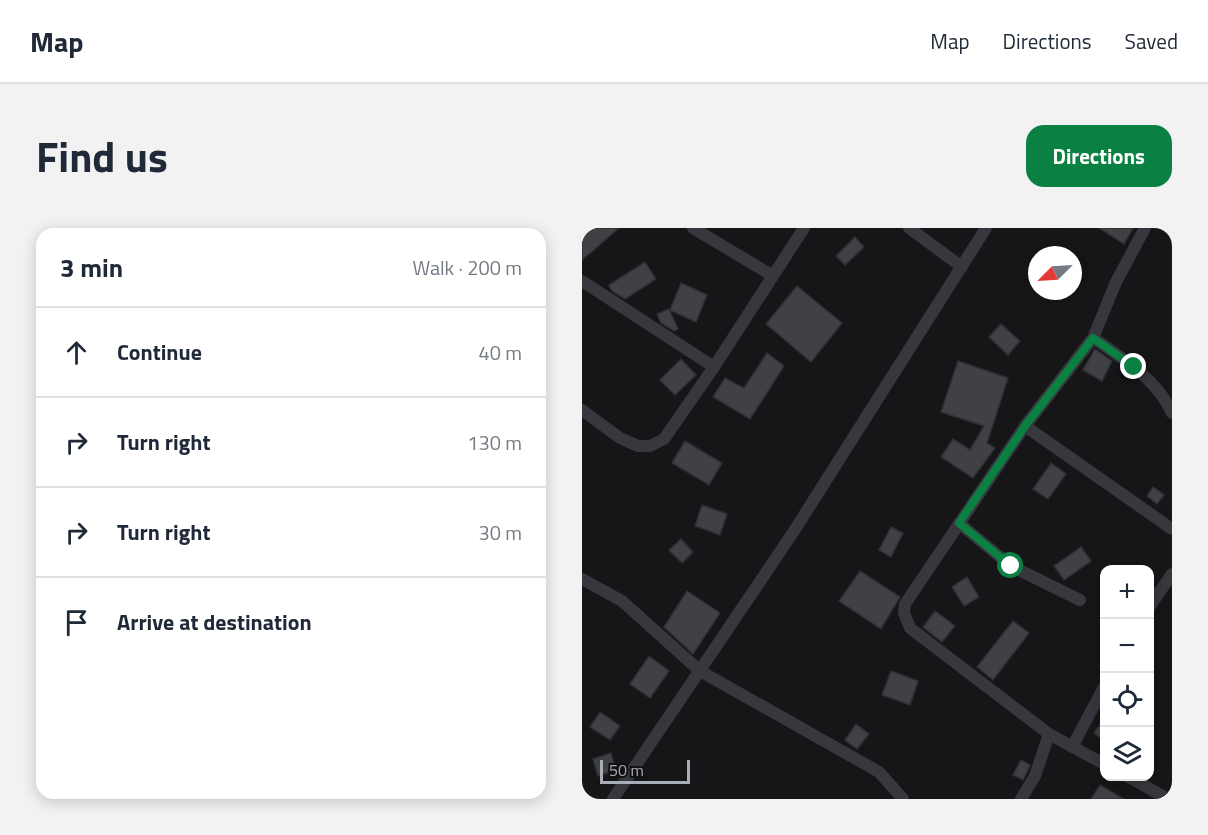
<!DOCTYPE html>
<html lang="en">
<head>
<meta charset="utf-8">
<style>
	:root { --surface:#fff; --page:#f2f2f3; --text:#1f2937; --muted:#747a83; --line:#e0e1e3; --accent:#0b8043 }
	body { margin:0; font-family:"Titillium Web",sans-serif; background:var(--page); color:var(--text) }
	.controls { position:absolute; right:18px; bottom:18px; display:grid; overflow:hidden; border-radius:12px; box-shadow:0 3px 15px #0003 }
	.controls button { width:54px; height:54px; display:grid; place-items:center; padding:0; border:0; border-bottom:2px solid var(--line); background:var(--surface); color:var(--text); font:30px sans-serif }
	.compass { position:absolute; left:446px; top:18px; width:54px; height:54px; border-radius:50%; background:var(--surface); box-shadow:0 3px 15px #0003; rotate:246deg }
	.scale { position:absolute; left:18px; bottom:15px; width:90px; box-sizing:border-box; padding-left:6px; border:3px solid #a8adb8; border-top:0; font-size:16px; line-height:21px; white-space:nowrap; color:#a8adb8; -webkit-text-stroke:4px #111113; paint-order:stroke }
	.stop { position:absolute; width:18px; height:18px; margin:-14px; border:4px solid #0b8043; border-radius:50%; background:#fff }
	.stop.end { background:#0b8043; border-color:#fff; box-shadow:0 2px 6px #0008 }
	.list { margin:0; padding:0; list-style:none }
	h2 { display:flex; justify-content:space-between; align-items:center; height:78px; margin:0; padding:0 24px; font-size:26px }
	h2 small { font-size:20px; font-weight:400; color:var(--muted) }
	.list li { display:grid; grid-template-columns:39px 1fr auto; gap:18px; align-items:center; box-sizing:border-box; height:90px; padding:0 24px; border-top:2px solid var(--line) }
	.list b { display:block; font-size:22px; white-space:nowrap }
	.list em { font-size:20px; font-style:normal; color:var(--muted) }
	.icon { flex:none; width:33px; height:33px; fill:none; stroke:currentColor; stroke-width:2; stroke-linecap:round; stroke-linejoin:round }
	.map { position:relative; flex:none; width:590px; height:571px; overflow:hidden; border-radius:18px }
	header { display:flex; align-items:center; gap:36px; box-sizing:border-box; height:84px; padding:0 30px; background:var(--surface); border-bottom:2px solid var(--line) }
	header strong { font-size:28px }
	nav { display:flex; gap:33px; margin-inline-start:auto; font-size:21px }
	.intro { display:flex; align-items:center; justify-content:space-between; box-sizing:border-box; height:144px; padding:0 36px }
	h1 { margin:0; font-size:42px }
	.button { padding:15px 27px; border-radius:18px; background:var(--accent); color:#fff; font-size:21px; font-weight:700 }
	main { display:flex; gap:36px; padding:0 36px }
	aside { flex:1; background:var(--surface); border-radius:18px; box-shadow:0 3px 15px #0003 }
	.map>svg:first-child { display:block }
	.building { fill:#404145; stroke:#303034; stroke-width:1.5 }
	.lines { fill:none; stroke-linecap:round; stroke-linejoin:round }
	.street { stroke:#37383d; stroke-width:12 }
	.route { stroke:#0b8043; stroke-width:8 }
</style>
</head>
<body>
<header>
<strong>Map</strong>
<nav><a>Map</a><a>Directions</a><a>Saved</a></nav>
</header>
<div class="intro"><h1>Find us</h1><a class="button">Directions</a></div>
<main>
<aside>
<h2>3 min<small>Walk · 200 m</small></h2>
<ul class="list">
<li><svg class="icon" aria-label="ahead" viewBox="0 0 24 24"><path d="M12 20V5M6 11l6-6 6 6"/></svg><div><b>Continue</b></div><em>40 m</em></li>
<li><svg class="icon" aria-label="right" viewBox="0 0 24 24"><path d="M7 20v-9h11M14 6l5 5-5 5"/></svg><div><b>Turn right</b></div><em>130 m</em></li>
<li><svg class="icon" aria-label="right" viewBox="0 0 24 24"><path d="M7 20v-9h11M14 6l5 5-5 5"/></svg><div><b>Turn right</b></div><em>30 m</em></li>
<li><svg class="icon" aria-label="arrive" viewBox="0 0 24 24"><path d="M6 21V4h12l-3 4 3 4H6"/></svg><div><b>Arrive at destination</b></div></li>
</ul>
</aside>
<div class="map">
<svg width="590" height="571" viewBox="0 0 590 571">
	<rect width="100%" height="100%" fill="#161618"/>
	<path class="building" d="M0 0H37L0 32Z
		M517 0H551L542 16Z
		M273 9 282 19 263 37 254 28Z
		M63 34 74 51 43 71 30 63 27 57Z
		M99 55 125 67 114 94 88 82Z
		M215 58 260 95 229 134 184 96Z
		M87 81 96 101 92 103 79 95 75 86Z
		M419 96 438 113 426 127 407 109Z
		M513 121 530 133 520 153 501 142Z
		M185 125 202 138 168 191 131 169 143 150 162 160Z
		M99 131 114 147 93 167 78 152Z
		M376 133 426 150 405 215 413 220 391 250 359 229 371 211 388 222 402 198 359 184Z
		M103 213 140 235 127 257 90 235Z
		M469 235 484 246 466 271 451 261Z
		M571 259 582 267 575 276 565 268Z
		M120 277 145 286 138 307 113 298Z
		M309 299 321 305 309 329 297 322Z
		M99 311 111 324 100 335 87 322Z
		M499 319 509 333 482 352 472 338Z
		M278 343 318 369 299 401 257 373Z
		M385 349 397 369 382 378 370 359Z
		M105 363 138 385 111 426 82 399Z
		M353 383 373 398 360 414 341 399Z
		M431 393 447 405 411 452 395 439Z
		M67 428 87 443 68 470 48 456Z
		M309 443 336 453 328 477 300 467Z
		M18 484 38 498 28 512 8 499Z
		M522 491V513L512 505Z
		M274 496 287 506 275 521 263 512Z
		M29 525 34 542 16 548 11 531Z
		M439 532 448 537 441 552 431 547Z
		M518 557 542 571H509Z"/>
	<g class="lines">
		<path class="street" d="M111 0 191 48
			M327 0 380 39
			M0 53 132 139
			M511 110C540 130 575 151 590 185
			M0 182 38 210 56 218H68L82 211 132 139 222 0
			M443 198 590 301
			M377 295 429 338 498 372
			M0 351 40 373 118 443 297 544 321 571
			M568 378 590 346
			M490 519 522 459
			M522 536 467 506 328 400 322 385 323 376 443 198 511 110 534 54 563 0
			M545 548 586 571
			M31 571 212 303 404 0
			M439 571 453 548 467 506"/>
	</g>
	<g class="lines">
		<path class="route" d="M429 338 377 295 443 198 511 110 552 139"/>
	</g>
</svg>
<div class="controls">
<button>+</button>
<button>−</button>
<button><svg class="icon" aria-label="locate" viewBox="0 0 24 24"><circle cx="12" cy="12" r="6"/><path d="M12 2v4M12 18v4M2 12h4M18 12h4"/></svg></button>
<button><svg class="icon" aria-label="layers" viewBox="0 0 24 24"><path d="M12 4l9 5-9 5-9-5zM3 14l9 5 9-5"/></svg></button>
</div>
<svg class="compass" viewBox="-18 -18 36 36"><path d="M0-13l5 13h-10z" fill="#e53935"/><path d="M0 13l5-13h-10z" fill="#747a83"/></svg>
<div class="scale">50 m</div>
<div class="stop" style="left:429px;top:338px"></div>
<div class="stop end" style="left:552px;top:139px"></div>
</div>
</main>
</body>
</html>
